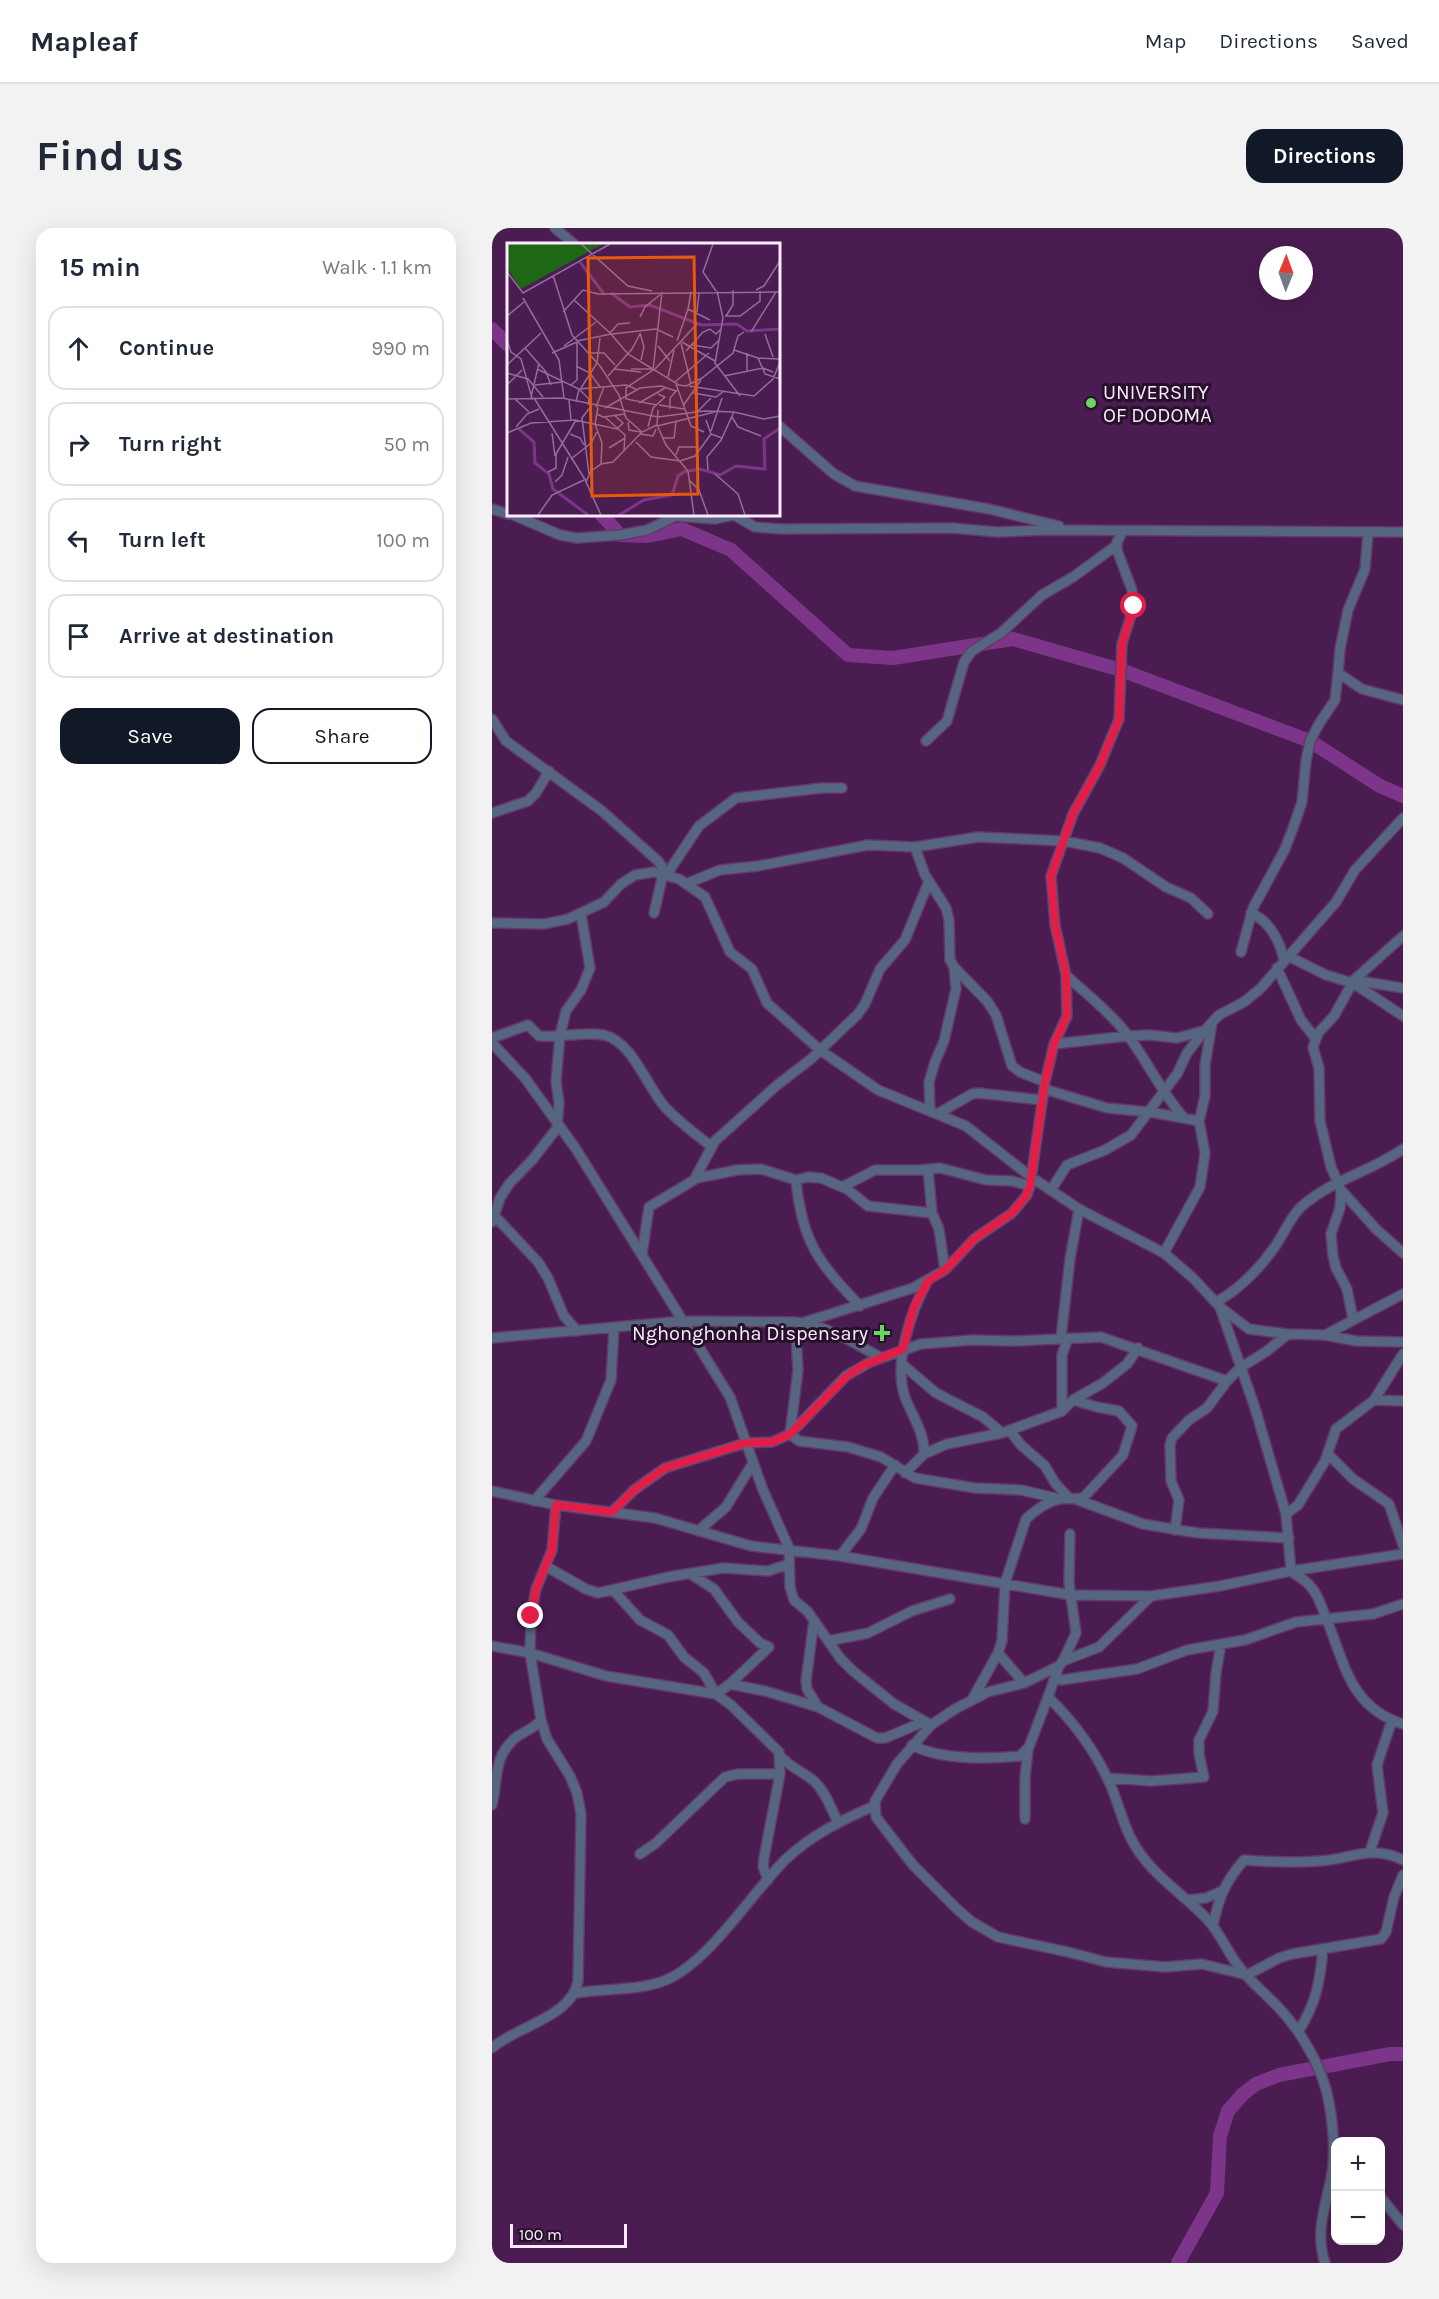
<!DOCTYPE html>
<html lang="en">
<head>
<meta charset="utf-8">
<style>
	:root { --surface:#fff; --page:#f2f2f3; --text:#1f2937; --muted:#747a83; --line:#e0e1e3; --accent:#111827 }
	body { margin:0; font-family:Karla,sans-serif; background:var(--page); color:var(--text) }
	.controls { position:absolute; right:18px; bottom:18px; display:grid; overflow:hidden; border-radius:12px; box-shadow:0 6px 24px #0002 }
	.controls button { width:54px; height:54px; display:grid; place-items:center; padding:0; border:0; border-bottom:2px solid var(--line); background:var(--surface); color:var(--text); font:30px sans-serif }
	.compass { position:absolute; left:767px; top:18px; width:54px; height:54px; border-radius:50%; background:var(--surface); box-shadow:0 6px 24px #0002; rotate:1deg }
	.scale { position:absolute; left:18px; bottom:15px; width:117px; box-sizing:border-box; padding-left:6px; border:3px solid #fcebff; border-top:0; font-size:16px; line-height:21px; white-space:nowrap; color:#fcebff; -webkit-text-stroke:4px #251129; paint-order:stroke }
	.stop { position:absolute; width:18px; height:18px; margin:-14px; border:4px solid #e11d48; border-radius:50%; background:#fff }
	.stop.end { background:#e11d48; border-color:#fff; box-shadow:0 2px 6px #0008 }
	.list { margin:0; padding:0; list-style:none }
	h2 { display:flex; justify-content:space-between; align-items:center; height:78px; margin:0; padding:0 24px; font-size:26px }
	h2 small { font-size:20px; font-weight:400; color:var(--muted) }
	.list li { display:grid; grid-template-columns:39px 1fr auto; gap:18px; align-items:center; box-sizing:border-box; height:84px; margin:0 12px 12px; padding:0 12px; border:2px solid var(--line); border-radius:18px }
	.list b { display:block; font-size:22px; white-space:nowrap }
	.list em { font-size:20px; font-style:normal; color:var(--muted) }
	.actions { display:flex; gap:12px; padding:18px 24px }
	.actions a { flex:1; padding:14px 0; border:2px solid var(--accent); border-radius:18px; text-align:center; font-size:21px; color:var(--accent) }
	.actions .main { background:var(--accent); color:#fff }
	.icon { flex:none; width:33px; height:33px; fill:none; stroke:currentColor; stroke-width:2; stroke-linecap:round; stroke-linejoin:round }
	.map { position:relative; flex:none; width:911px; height:2035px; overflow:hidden; border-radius:18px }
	header { display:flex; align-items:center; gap:36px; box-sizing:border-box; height:84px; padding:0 30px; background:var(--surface); border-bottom:2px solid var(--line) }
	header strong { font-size:28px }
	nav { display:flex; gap:33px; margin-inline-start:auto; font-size:21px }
	.intro { display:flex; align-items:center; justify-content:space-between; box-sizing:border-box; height:144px; padding:0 36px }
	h1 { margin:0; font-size:42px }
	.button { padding:15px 27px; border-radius:18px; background:var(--accent); color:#fff; font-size:21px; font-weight:700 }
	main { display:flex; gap:36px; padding:0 36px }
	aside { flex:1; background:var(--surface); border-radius:18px; box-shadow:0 6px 24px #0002 }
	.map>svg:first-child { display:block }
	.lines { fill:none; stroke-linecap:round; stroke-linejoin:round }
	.river { stroke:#7c3588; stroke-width:14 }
	.minor-casing { stroke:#633969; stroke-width:12 }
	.minor { stroke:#576680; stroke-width:9 }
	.route { stroke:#e11d48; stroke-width:8 }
	.poi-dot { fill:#6dd361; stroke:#251129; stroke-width:2 }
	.labels { text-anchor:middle; stroke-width:6; stroke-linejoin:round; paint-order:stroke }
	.poi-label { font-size:20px; fill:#fcebff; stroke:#251129; text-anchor:start }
	.inset-river { fill:none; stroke:#7c3588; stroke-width:3 }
	.inset-road { fill:none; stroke:#916f97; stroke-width:1.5 }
	.view { fill:#e8590c; fill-opacity:0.15; stroke:#e8590c; stroke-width:3 }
	.inset-edge { fill:none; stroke:#fcebff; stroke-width:3 }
</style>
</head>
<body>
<header>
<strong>Mapleaf</strong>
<nav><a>Map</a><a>Directions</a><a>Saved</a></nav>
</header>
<div class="intro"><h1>Find us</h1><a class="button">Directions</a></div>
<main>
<aside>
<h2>15 min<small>Walk · 1.1 km</small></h2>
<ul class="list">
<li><svg class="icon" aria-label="ahead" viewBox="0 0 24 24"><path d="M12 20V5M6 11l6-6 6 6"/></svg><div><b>Continue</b></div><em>990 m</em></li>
<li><svg class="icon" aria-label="right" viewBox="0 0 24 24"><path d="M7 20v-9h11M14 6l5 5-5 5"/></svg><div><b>Turn right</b></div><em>50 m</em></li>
<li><svg class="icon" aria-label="left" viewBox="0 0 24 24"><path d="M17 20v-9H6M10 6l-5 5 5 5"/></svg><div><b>Turn left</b></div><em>100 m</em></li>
<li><svg class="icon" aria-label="arrive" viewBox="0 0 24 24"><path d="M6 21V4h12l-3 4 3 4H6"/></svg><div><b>Arrive at destination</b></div></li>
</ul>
<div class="actions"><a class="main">Save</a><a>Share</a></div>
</aside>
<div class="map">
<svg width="911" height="2035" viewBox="0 0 911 2035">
	<rect width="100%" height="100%" fill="#4a1c51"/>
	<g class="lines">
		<path class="river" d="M0 101 16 117
			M109 286 128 307 156 308 190 301 239 322 356 427 401 430 521 411 629 442 818 513 888 558 911 568
			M686 2035 725 1965 728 1908 736 1883 751 1866 764 1856 787 1847 898 1826H911"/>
		<defs>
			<path id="minor" d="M63 0 82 16
				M286 197 342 246 363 258 497 281 567 298
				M0 281 16 286
				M19 286 68 307 85 310 128 307 155 302 184 288 223 291 242 287 263 299 289 301 461 300 505 304 553 302 911 304
				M876 305 873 341 856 382 848 421 846 445 870 461 911 472
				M0 491 14 513 110 583 166 633 175 646 207 598 244 570 330 560H350
				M434 513 455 493 472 434 480 423 509 405 550 367 581 349 625 317
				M0 585 36 573 44 565 57 543
				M423 619 433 647 454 680 457 692 458 732 462 739 464 761 452 813 443 834 437 854 438 882
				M196 655 228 642 266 638 376 617 423 619 486 609 572 613 608 620 631 630 674 659 699 670 716 686
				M162 685 171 646
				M759 685C778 693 788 714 792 732
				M0 695 52 696 76 691 112 674 129 656 143 647 162 644 187 651 213 669 238 724 260 741 275 775 328 822 386 862 474 898 539 949 587 981 672 1025 701 1050 728 1079 757 1101 796 1106 833 1107 911 1066
				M749 724 761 680 793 621 801 600 810 574 814 533 818 513 827 496 843 472 846 445
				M796 728 834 747 861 755 911 788
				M462 739 495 773 504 787 520 838 528 844 553 854
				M785 740 809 792 824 811 821 819 827 840 828 893 839 939 849 962 848 980 839 1006 841 1028 844 1040 855 1061 861 1091
				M574 747C594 766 617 783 634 805 655 832 669 864 692 890
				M862 752 911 760
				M0 810 36 797 47 808C68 810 91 803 112 807 141 814 155 859 173 879 187 894 203 906 219 918
				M824 811 827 804 842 788 862 752 911 708
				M0 815 33 850 84 921 238 1169 271 1262 297 1320 298 1359 302 1372 316 1384 348 1430 361 1443 402 1476 439 1497
				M562 816 636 808 658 807 685 810 711 803
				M552 861 615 880 658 884 707 893
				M445 886 480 866 486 865 550 872
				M436 941 440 985 447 1001 453 1042
				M205 950 245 942 269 941 304 952 316 949 329 950 355 961 376 978 440 985
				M304 952C310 1014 326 1034 368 1078
				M350 959 383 942H429L448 940 494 952 520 953 538 958
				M559 962 575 937 613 922 639 907 685 846 695 825 713 802 727 787 752 774 769 760 844 674 863 642 911 590
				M849 962 884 1001 911 1025
				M0 985 46 1034 56 1050 72 1088 85 1103
				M0 994 8 970 17 956 41 931 65 900 67 874 64 854 68 807 74 783 89 762 98 740 89 686
				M672 1025 708 959 713 925 707 893 713 868V837L720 795
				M150 1026 157 979 202 952 223 913 284 858 319 831 366 786 373 776 388 741 413 712 437 653
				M724 1074C747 1062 769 1039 784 1017 793 1004 798 989 810 978 843 950 876 945 911 921
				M728 1079 763 1180 794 1286 799 1343C804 1347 810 1350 814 1354 825 1363 829 1377 834 1390 853 1435 857 1479 911 1496
				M833 1107 864 1113 911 1114
				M0 1110 191 1093 303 1094C334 1096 363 1116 390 1130
				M569 1110 578 1031 587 981
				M410 1136 444 1165 491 1189 510 1205
				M882 1172 911 1173
				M570 1183V1127L576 1110
				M518 1203 529 1217 553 1238 563 1255 578 1271
				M432 1226C433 1205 420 1188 413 1169 401 1136 419 1083 435 1054
				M836 1226 861 1251 897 1276 911 1317
				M413 1245 432 1226 455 1216 510 1205 570 1183 581 1172 611 1155 635 1136 646 1120
				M0 1263 64 1277 163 1290 259 1318 348 1328 579 1367 659 1368 728 1358 799 1343 911 1326
				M568 1271 529 1262 483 1260 423 1250 389 1229 356 1219 307 1213 298 1206 306 1142 304 1109 309 1099 313 1094 421 1060 453 1042 482 1011 520 985 535 967 538 958 553 854 562 816 575 788 574 747 563 697 559 648 581 586 608 537 627 491 630 416 642 378 640 362 625 322V314L631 303
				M586 1272 651 1296 706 1305 797 1310
				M42 1273 94 1213 119 1152 122 1100
				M120 1284 142 1262 173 1240 253 1215 280 1214 298 1206 354 1148 378 1134 429 1116 481 1112 522 1113 609 1109 735 1153
				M794 1286 806 1277 833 1233 844 1201 882 1172 911 1126
				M683 1302 687 1272 679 1253 678 1217 680 1210 697 1192 715 1180 735 1153 748 1140 775 1123 796 1106
				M206 1303 234 1279 261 1235
				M578 1306 577 1355 584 1405 571 1433 567 1438 532 1455 496 1464 463 1481 439 1497 405 1536 383 1573 384 1589 421 1637 465 1681 480 1694 506 1709 576 1724 614 1734 673 1739 710 1736 755 1747 787 1730 800 1726 889 1711 894 1704 902 1669 911 1647
				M348 1328 369 1301 381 1270 403 1237
				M55 1339 94 1361 106 1365 176 1349 231 1340 276 1343 297 1336
				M122 1363 148 1392 176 1407 192 1429 212 1445 224 1466 239 1477 287 1524 288 1546 272 1630 271 1638 276 1652
				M322 1392 314 1453 315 1461 326 1479 385 1510H393L431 1494
				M336 1413 376 1405 420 1383 458 1371
				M0 1418 38 1425 114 1448 224 1466 238 1456 277 1419 268 1415 246 1394 222 1361 200 1347
				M506 1425 532 1455
				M571 1433 607 1419 659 1368
				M567 1438 556 1469C583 1495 604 1524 619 1558 628 1580 633 1604 647 1624 665 1650 693 1668 715 1691 728 1705 734 1721 745 1736 756 1752 772 1764 786 1779 808 1802 827 1834 835 1865 841 1891 844 1924 839 1950 833 1980 823 2005 833 2035
				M563 1450 569 1452 645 1441 695 1422 753 1412 804 1394 881 1386 911 1376
				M238 1456 273 1463 326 1479
				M481 1470 506 1425 510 1413 513 1355 534 1291C542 1283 556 1273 568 1271 577 1269 584 1273 592 1269L631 1227 640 1198 627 1183 605 1179 581 1172
				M420 1517C448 1532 496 1531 528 1528L537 1519 556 1469
				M288 1528C298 1539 311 1544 322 1553 334 1564 339 1581 346 1594
				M615 1550 660 1553 712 1549 707 1526V1512L721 1483 724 1445 729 1416
				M0 1577C6 1553 1 1530 22 1511 31 1503 38 1504 49 1492
				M533 1591V1549L536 1522
				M878 1623 891 1585 885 1537 900 1492
				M148 1626 164 1615 233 1549 246 1546H288
				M695 1672 714 1670 730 1663
				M721 1697C727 1669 733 1654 752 1632 778 1634 802 1635 828 1633 859 1631 880 1616 911 1632
				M84 1765C113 1760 147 1763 174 1752 216 1735 260 1665 293 1632 319 1607 350 1592 382 1578
				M806 1804C824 1776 828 1754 831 1721
				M0 1820C25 1798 80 1789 86 1753L89 1586 85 1565 78 1548 55 1511 49 1492 38 1425 39 1388 44 1361 60 1322 64 1277
				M888 1968 911 1997"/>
		</defs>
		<use href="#minor" class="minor-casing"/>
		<use href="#minor" class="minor"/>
	</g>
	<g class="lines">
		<path class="route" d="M39 1388 44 1361 60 1322 64 1277 120 1284 142 1262 173 1240 254 1215 280 1214 298 1206 354 1149 370 1138 411 1121 422 1079 436 1053 453 1042 482 1011 520 985 534 968 538 958 553 854 562 816 575 788 574 747 563 697 559 648 581 586 608 537 627 491 630 416 642 378"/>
	</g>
	<g class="poi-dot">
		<circle cx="599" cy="175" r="6"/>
		<path d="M387 1096h6v6h6v6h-6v6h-6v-6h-6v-6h6z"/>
	</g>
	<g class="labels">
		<g class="poi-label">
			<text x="611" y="171">UNIVERSITY<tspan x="611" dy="23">OF DODOMA</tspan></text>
			<text x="376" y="1112" text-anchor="end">Nghonghonha Dispensary</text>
		</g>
	</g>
	<g transform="translate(15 15)">
		<rect width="273" height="273" fill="#4a1c51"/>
		<path d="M0 1H96L14 46 0 25Z" fill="#1e6715"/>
		<path class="inset-river" d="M73 19 97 51M104 50 123 64 143 62 194 82 230 81 240 88 273 86M12 186 27 199 28 220 42 231 46 246 81 272M112 272 137 257 165 252 171 233 177 229 193 226 213 232 229 223 258 226 257 196 273 185"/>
		<path class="inset-road" d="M74 1 121 43 145 48M206 1 196 29 209 48M0 29 16 50 103 1M46 32 65 92 93 123 112 152 119 175 135 189M249 47 257 43 273 18M210 48 216 75 208 120 233 153M184 49 181 66 203 77M16 55 52 117 57 155M67 57 103 90 111 81 123 80M56 69 76 47 91 51 273 49M190 69 192 50M0 73 17 59M218 73H233L253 58V48M219 73 226 62V47M133 74 138 64 154 51M244 89 269 49M133 90 137 104 134 117M105 91 149 86 166 94M258 91 266 114M0 97 4 109 14 116 25 155M70 98 104 91 121 111 172 142 179 143 195 135 226 110 231 93 237 89M170 98 181 66M175 99 208 118M174 100 184 141M185 102 204 105 213 96M57 103 89 79M151 103 163 118M18 105 39 129 44 142M227 107 251 115 273 116M179 108 196 89 203 86 209 91 214 86M45 110 70 99V137L64 142M82 110H97L108 122M240 110V129M251 115 258 131 273 136M0 122 34 90M69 123 83 130 93 144M30 126 72 146 82 156 81 162M107 126 134 129M124 126H146M148 126 190 81M0 130 21 136 36 154M101 133 125 106 133 91M217 133 256 125 266 129M161 134 167 107M168 139 202 110M169 141 184 183 197 189M0 142 15 127M28 142 56 139M182 143 247 153 266 136 273 119M74 145 90 120 93 95M186 150 209 154 217 148M24 154 32 120M27 155 79 238M0 156 55 155 151 174 197 168 227 169 257 176 273 173M8 156 22 169M62 157 64 177M69 159 72 146 119 142 129 146M132 160 158 145M150 162 119 156V145L146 127 155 49M152 162 177 166M176 163 194 137M89 164 97 144M91 164 88 181 95 200 94 221 84 228 79 239 94 272M98 165 133 145 154 143 169 148M163 166V155L170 147M191 168 204 155M90 171 96 174 118 171M98 174 118 192 117 207M225 174 231 184 254 193M199 177 204 191 215 195M121 179 122 187 134 189M150 182 159 202 181 228 187 272M150 183 208 169M9 184 20 171 32 166M141 184 146 165 158 154 151 151M204 188 215 155M0 190 24 180 68 177 110 186 116 180 107 172M45 190 48 213M63 191 73 195 77 202M133 191 146 193 149 186M156 195H167L169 179M129 199 144 214 173 218 188 213 204 191M102 205 118 195M169 212 172 204H191M64 216 84 200 90 189M94 221 106 219 135 189 150 182 151 167M201 227 200 214 214 197 227 169M41 229 49 225V211L69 177M82 231 75 175 84 163M208 231 231 251 238 272M183 238 192 247 201 272M48 239 55 232 61 214M31 272 45 252 77 237"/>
		<path class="view" d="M187 14 191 251 85 253 81 15Z"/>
		<rect width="273" height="273" class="inset-edge"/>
	</g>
</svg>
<div class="controls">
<button>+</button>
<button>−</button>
</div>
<svg class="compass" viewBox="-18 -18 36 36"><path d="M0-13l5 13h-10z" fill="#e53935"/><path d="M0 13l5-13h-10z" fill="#747a83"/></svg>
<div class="scale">100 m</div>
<div class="stop" style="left:642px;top:378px"></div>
<div class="stop end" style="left:39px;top:1388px"></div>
</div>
</main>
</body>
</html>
